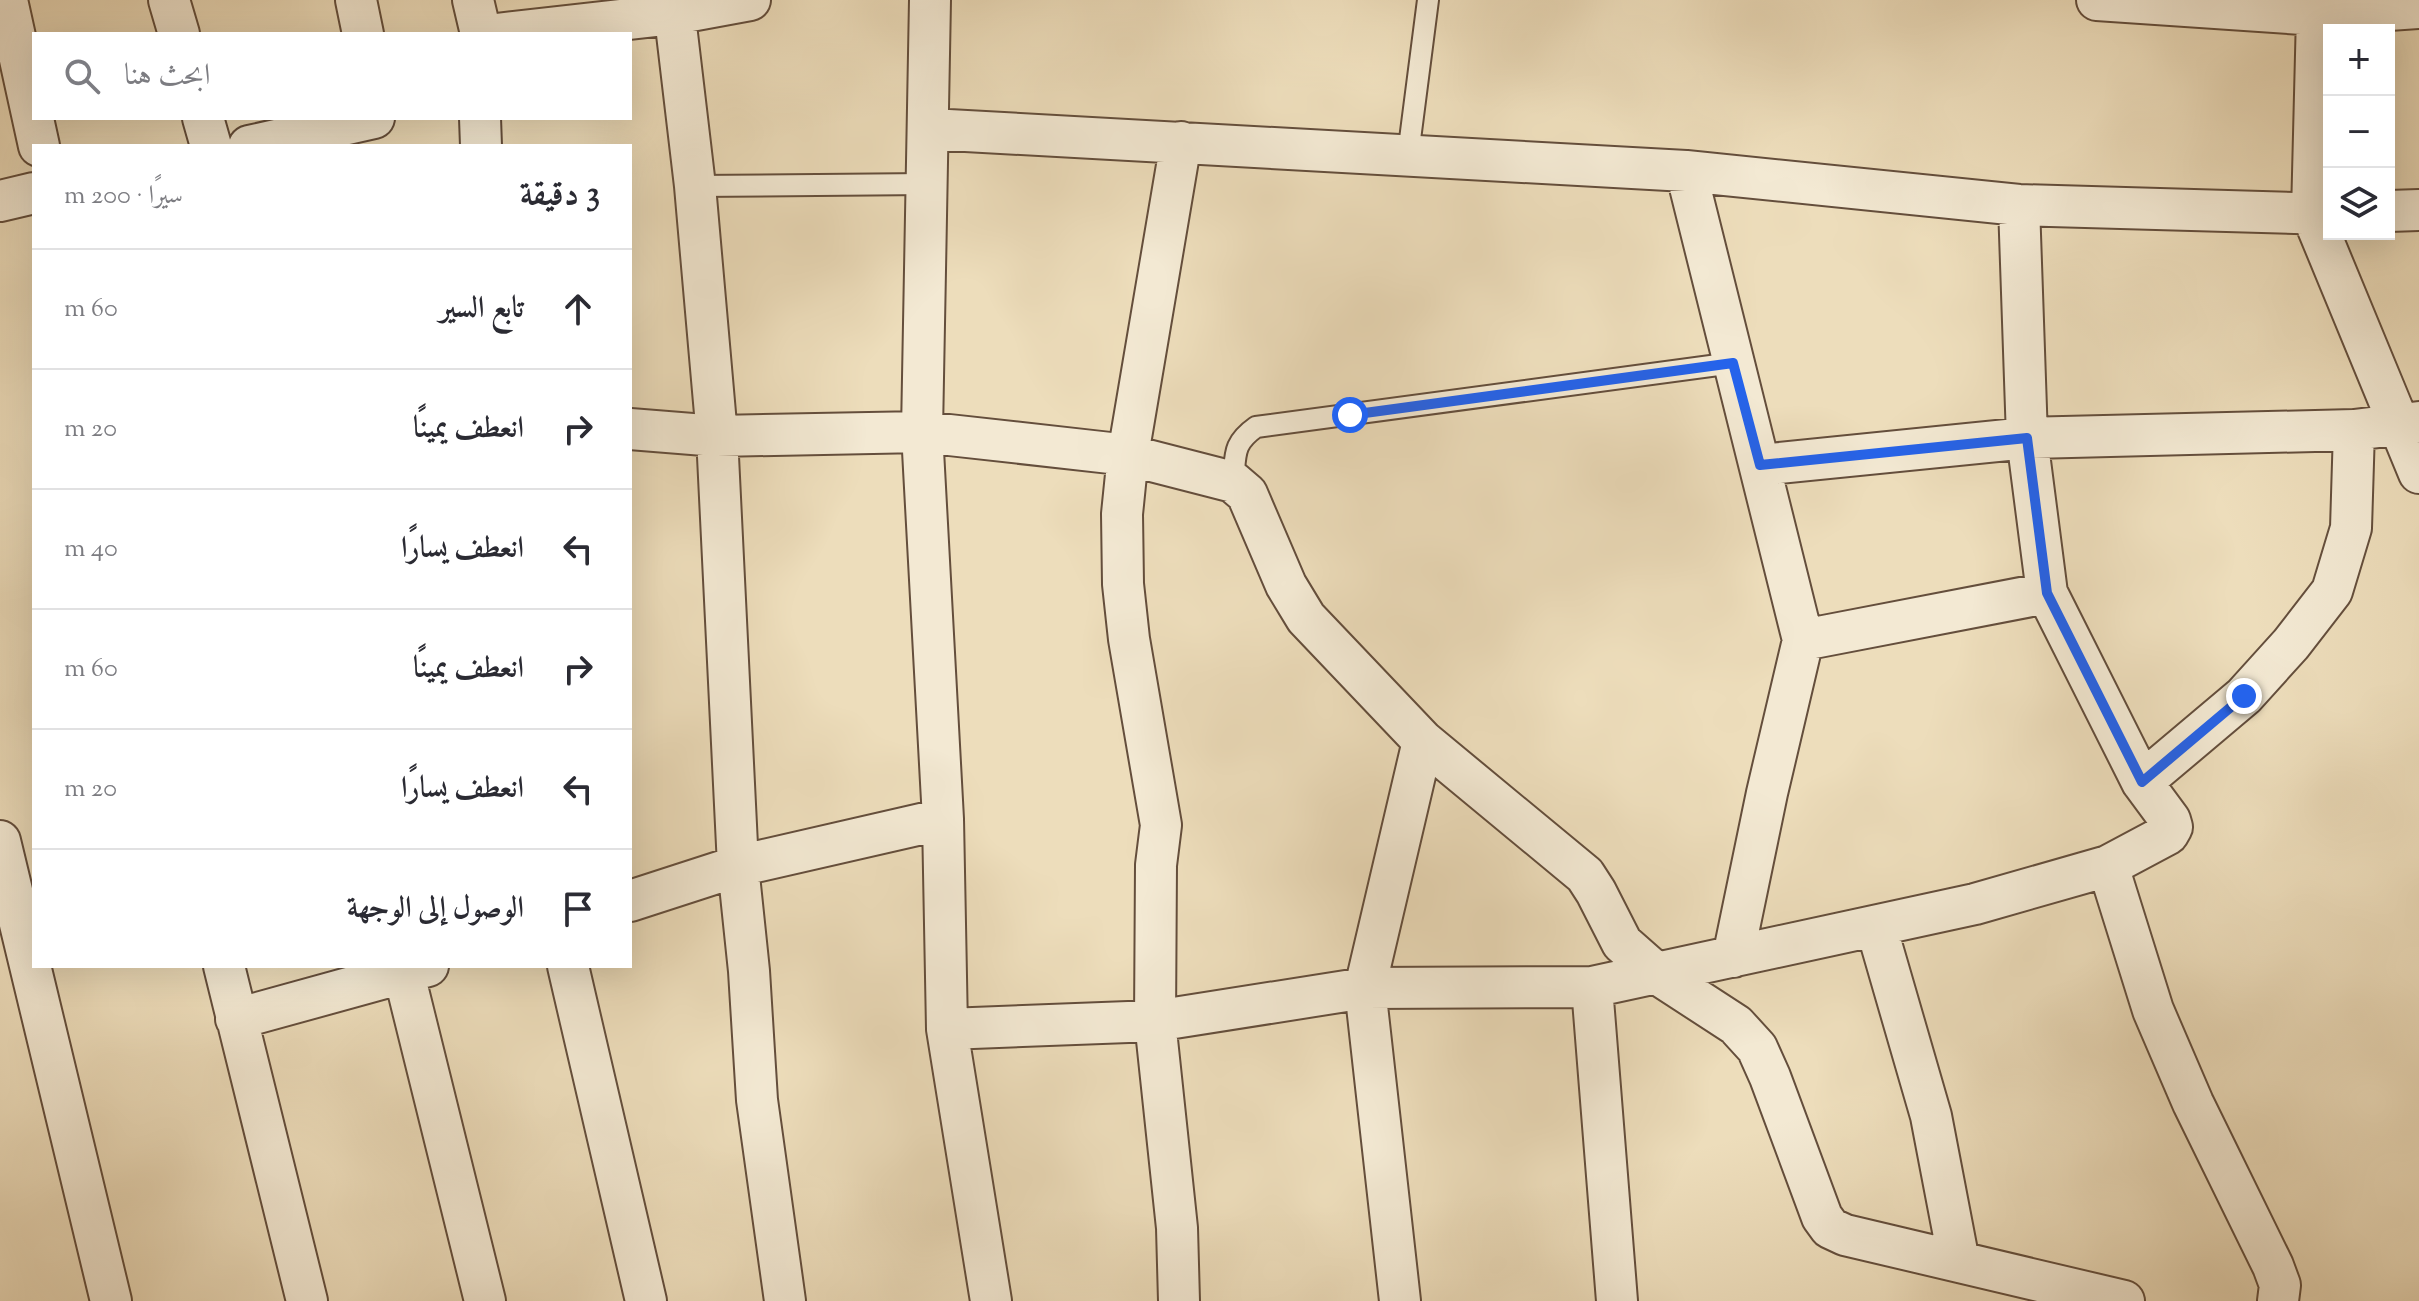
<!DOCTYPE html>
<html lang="ar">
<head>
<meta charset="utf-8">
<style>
	:root { --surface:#fff; --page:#f7f7f7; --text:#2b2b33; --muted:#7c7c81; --line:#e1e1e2 }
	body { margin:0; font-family:"Sorts Mill Goudy",Amiri,serif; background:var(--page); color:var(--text); direction:rtl }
	.controls { position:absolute; right:24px; top:24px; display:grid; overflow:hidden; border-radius:0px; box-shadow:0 8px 32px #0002 }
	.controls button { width:72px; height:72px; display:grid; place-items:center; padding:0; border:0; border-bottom:2px solid var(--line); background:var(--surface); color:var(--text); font:40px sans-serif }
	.stop { position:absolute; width:24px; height:24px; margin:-18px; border:6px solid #2563eb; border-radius:50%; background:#fff }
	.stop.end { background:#2563eb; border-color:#fff; box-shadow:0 2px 8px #0008 }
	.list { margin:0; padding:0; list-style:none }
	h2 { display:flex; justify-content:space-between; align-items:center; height:104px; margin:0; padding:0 32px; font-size:34px }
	h2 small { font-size:26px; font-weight:400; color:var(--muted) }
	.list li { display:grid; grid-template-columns:52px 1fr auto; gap:24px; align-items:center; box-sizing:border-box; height:120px; padding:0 32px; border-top:2px solid var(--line) }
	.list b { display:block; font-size:30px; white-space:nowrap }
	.list em { font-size:26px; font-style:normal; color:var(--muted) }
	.icon { flex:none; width:44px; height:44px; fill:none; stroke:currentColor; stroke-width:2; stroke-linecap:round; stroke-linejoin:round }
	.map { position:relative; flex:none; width:2419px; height:1301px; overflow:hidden; direction:ltr }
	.search { position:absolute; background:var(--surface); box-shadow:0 8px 32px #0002; left:32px; top:32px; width:600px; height:88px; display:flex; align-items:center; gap:20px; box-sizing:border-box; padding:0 28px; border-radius:0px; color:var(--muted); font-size:30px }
	.panel { position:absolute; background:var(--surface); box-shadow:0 8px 32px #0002; left:32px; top:144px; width:600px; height:824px; border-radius:0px; direction:rtl }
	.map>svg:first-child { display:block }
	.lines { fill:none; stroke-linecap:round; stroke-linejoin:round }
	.lane-casing { stroke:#644e3c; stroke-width:24 }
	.street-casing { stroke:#644e3c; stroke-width:44 }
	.lane { stroke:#f3e9d3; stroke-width:20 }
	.street { stroke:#f3e9d3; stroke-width:40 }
	.route { stroke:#2563eb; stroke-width:10 }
</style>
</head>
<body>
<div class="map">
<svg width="2419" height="1301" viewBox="0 0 2419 1301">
	<rect width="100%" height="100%" fill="#edddbb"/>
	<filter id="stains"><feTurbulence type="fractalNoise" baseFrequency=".0025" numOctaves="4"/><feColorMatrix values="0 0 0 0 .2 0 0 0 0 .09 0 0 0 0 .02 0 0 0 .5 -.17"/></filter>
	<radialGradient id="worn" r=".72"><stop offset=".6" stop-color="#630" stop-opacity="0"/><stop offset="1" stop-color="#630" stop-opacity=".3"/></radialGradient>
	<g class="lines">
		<defs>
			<path id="lane" d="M1408 155 1428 0
				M695 186 928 184
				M1233 482C1236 455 1232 444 1256 427L1733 363"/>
			<path id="street" d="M7 0 39 146
				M169 0 179 34
				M356 0 363 34
				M473 0 481 34
				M673 0 695 186 717 436 738 866 749 971 757 1100 785 1301
				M930 0 922 432 943 819 947 1029 991 1301
				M2097 0 2317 15 2419 8
				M2315 0 2317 15 2312 214 2419 473
				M496 34 674 14 750 0
				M203 118 211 146
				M480 118 481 146
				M930 129 1686 171 2019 205 2329 214
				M249 146 374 118
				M1686 171 1803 640 1767 793 1733 957
				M0 201 34 193
				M2389 211 2419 210
				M630 429 717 436 922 432 1128 455 1233 482 1247 494 1286 585 1306 618 1423 741 1585 875 1596 892 1622 943 1656 973 1736 1025 1757 1048 1770 1077 1822 1217 1830 1228 1845 1235 2124 1301
				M1760 465 2027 438 2354 430 2419 422
				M1803 640 2047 593
				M2142 782 2244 696 2291 644 2332 591 2351 528 2354 430
				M0 841 111 1301
				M2108 866 2153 1010 2193 1103 2273 1266 2280 1285 2278 1301
				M630 901 738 866 943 819
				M1876 926 1931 1116 1959 1262
				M224 966 307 1301
				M402 966 485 1301
				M568 966 646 1301
				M1592 987 1617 1301
				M236 1019 428 966
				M947 1029 1155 1021 1365 988 1592 987 1975 904 2108 866 2168 834 2172 827 2170 820 2142 782 2047 593 2027 438 2019 205
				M1179 1301 1177 1228 1155 1021 1156 865 1161 825 1129 639 1123 584 1122 514 1128 455 1181 142
				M1400 1301 1365 988 1423 741"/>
		</defs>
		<use href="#lane" class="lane-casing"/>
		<use href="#street" class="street-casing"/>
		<use href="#lane" class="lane"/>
		<use href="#street" class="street"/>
	</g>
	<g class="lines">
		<path class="route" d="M1350 415 1733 363 1760 465 2027 438 2047 593 2142 782 2244 696"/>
	</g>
	<rect width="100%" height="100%" filter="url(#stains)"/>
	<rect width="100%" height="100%" fill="url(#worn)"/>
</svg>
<div class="controls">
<button>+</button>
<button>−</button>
<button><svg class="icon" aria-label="layers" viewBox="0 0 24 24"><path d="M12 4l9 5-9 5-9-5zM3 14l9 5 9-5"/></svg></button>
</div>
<div class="stop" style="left:1350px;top:415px"></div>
<div class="stop end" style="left:2244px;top:696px"></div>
<div class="search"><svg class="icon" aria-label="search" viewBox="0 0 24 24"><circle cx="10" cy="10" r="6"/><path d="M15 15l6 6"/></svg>ابحث هنا</div>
<section class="panel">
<h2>3 دقيقة<small>سيرًا · 200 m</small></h2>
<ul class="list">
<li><svg class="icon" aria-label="ahead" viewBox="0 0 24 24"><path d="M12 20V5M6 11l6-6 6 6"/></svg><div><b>تابع السير</b></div><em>60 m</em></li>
<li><svg class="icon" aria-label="right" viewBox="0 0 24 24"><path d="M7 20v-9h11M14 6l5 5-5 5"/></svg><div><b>انعطف يمينًا</b></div><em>20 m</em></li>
<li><svg class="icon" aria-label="left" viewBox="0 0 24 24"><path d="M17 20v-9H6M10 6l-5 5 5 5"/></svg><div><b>انعطف يسارًا</b></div><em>40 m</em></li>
<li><svg class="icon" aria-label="right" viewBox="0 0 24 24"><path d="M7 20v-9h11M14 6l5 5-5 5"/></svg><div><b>انعطف يمينًا</b></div><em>60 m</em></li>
<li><svg class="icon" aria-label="left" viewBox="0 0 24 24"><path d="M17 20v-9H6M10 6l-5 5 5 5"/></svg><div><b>انعطف يسارًا</b></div><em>20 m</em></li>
<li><svg class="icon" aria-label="arrive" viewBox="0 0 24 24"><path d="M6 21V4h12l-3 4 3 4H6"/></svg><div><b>الوصول إلى الوجهة</b></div></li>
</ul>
</section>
</div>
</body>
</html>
